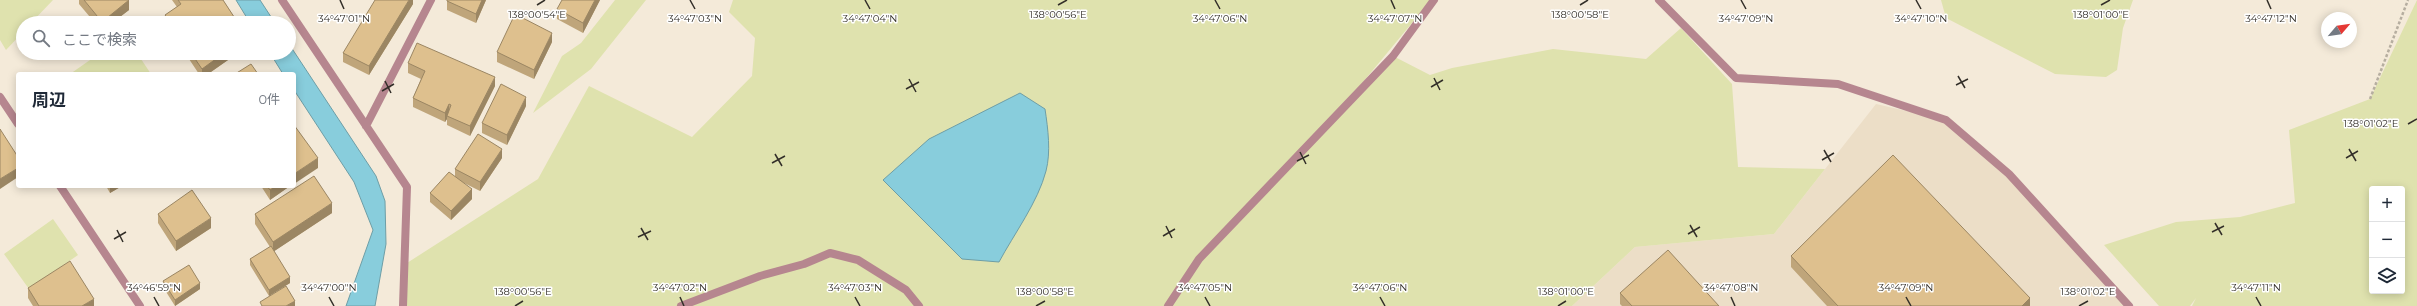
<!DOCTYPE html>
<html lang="ja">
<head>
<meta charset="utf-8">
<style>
	:root { --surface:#fff; --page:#f6f6f7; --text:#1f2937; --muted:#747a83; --line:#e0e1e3 }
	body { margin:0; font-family:Montserrat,"Noto Sans JP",sans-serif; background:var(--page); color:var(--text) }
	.controls { position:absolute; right:12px; bottom:12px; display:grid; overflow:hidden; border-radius:4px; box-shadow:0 2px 10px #0003 }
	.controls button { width:36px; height:36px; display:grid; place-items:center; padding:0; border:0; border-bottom:1px solid var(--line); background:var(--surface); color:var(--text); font:20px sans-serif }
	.compass { position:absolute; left:2321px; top:12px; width:36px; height:36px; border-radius:50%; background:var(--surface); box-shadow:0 2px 10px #0003; rotate:61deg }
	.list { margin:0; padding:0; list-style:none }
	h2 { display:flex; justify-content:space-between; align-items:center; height:52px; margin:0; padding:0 16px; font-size:17px }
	h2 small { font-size:13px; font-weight:400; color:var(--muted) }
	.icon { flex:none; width:22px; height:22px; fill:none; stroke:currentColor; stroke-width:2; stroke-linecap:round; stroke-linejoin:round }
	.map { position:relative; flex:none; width:2417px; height:306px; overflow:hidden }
	.search { position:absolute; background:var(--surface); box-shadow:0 2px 10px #0003; left:16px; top:16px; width:280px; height:44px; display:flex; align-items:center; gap:10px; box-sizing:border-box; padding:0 14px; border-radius:22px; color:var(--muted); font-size:15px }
	.panel { position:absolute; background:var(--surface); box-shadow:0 2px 10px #0003; left:16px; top:72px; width:280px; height:116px; border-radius:4px }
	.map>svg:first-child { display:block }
	.built { fill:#ecdec7 }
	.green { fill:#dfe2ae; fill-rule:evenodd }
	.water { fill:#88cddc; stroke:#6e9ea6 }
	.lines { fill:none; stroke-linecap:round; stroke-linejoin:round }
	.path { stroke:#b6aea0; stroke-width:2.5; stroke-dasharray:3 2; stroke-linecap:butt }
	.street { stroke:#b6868f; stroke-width:8 }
	.wall { fill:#bfa57a }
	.shaded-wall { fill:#9b8663 }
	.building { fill:#dec08e; stroke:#9b8663 }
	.ticks { fill:none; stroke:#332f29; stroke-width:1.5 }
	.ticks-label { font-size:10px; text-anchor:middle; fill:#332f29; stroke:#fff; stroke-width:3; stroke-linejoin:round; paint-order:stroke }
</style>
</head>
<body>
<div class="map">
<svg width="2417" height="306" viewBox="0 0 2417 306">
	<rect width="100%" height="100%" fill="#f4ead9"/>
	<path class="built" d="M1876 104 1946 120 2009 174 2128 306H1572L1635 247 1774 234Z"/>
	<path class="green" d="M0 0H53L31 23H23V32L6 50 0 40Z
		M615 0H646L591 69 533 113 562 56 581 43Z
		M733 0H1431L1329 123 1393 56 1430 75 1452 68 1553 49 1646 59 1681 28 1732 84 1738 167 1825 169 1774 234 1635 247 1572 306H406L407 263 538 179 589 86 692 137 752 76 755 38 729 12Z
		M1941 0H2133L2123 28 2117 70 2106 77 2055 74 1946 18Z
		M2417 0V306H2192L2196 298 2190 306H2159L2104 245 2176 222 2240 217 2295 203 2289 130 2370 99ZM2372 189H2402V291H2372Z
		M100 53H137L151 74H70Z
		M53 219 78 255 29 289 4 254Z"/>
	<path class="water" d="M236 0H260L275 23H250Z
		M289 44 376 176 385 201 386 244 375 306H346L373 230 354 182 294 90V74H283L270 53H289Z
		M1020 93 1045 109C1048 129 1051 152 1046 171 1038 202 1014 234 999 262L962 259 883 180 929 139Z"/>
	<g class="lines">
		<path class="path" d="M2370 99 2408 0"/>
		<path class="street" d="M282 0 407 187 403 306
			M1659 0 1736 78 1838 84 1946 120 2009 174 2129 306
			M0 97 18 124
			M366 126 431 0
			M60 186 140 306
			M681 306 760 276 804 264 830 253 858 260 906 290 919 306
			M1168 306 1199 259 1393 56 1434 0"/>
	</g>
	<path class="wall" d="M79 0H128L129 10 112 23H95L79 4Z
		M172 0H223L238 23H165V15L177 7Z
		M413 0V4L369 75 343 62V53Z
		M447 0H486L476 23 447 10Z
		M600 0 583 33 557 19V9Z
		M552 42 534 79 497 62V52Z
		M185 53H238L208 74H209H199Z
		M408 63 495 86 470 136 447 125V119L445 122 413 107V98L421 79 408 73Z
		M526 106 507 145 482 133V123Z
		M502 158 480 191 462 182 472 199 451 220 430 202V193L455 176V169Z
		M106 186H122L110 193Z
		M261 186H290L270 200Z
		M332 213 274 251 290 283 269 296 250 265V259L270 247 255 224V214Z
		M158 214 211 228 176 251 158 223Z
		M1791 256 2030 306H1827L1791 267Z
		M163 281 200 289 175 306 163 287Z
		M28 288 94 306H33L28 298Z
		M1620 293 1719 306H1622L1620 304Z"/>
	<path class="shaded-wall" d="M129 0V10L112 23H102V22Z
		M409 0H413V4L369 75V66Z
		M482 0H486L476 23V14Z
		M595 0H600L583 33V23Z
		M552 33V42L534 79V70Z
		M224 53H238L208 74H202V69Z
		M495 77V86L470 136V126Z
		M526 97V106L507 145V135Z
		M449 104V113L447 116V119L445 122V113Z
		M502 149V158L480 191V182Z
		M318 158V168L294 184V174Z
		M18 168V177L0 189V179Z
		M110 186H122L110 193Z
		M276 186H290L270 200V190Z
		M472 189V199L451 220V211Z
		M332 203V213L273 252V242Z
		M211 218V228L176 251V241Z
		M290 277V283L269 296V290Z
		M200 283V289L175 306V300Z
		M2030 298V306H2022Z
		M94 299V306H82Z
		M295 301V306H286Z"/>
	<path class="building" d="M84 0H129L102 22Z
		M178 0H223L238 23H171L165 15 181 4Z
		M375 0H409L369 66 343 53Z
		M447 0H482L476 14 447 1Z
		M562 0H595L583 23 557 9Z
		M515 14 552 33 534 70 497 52Z
		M417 43 495 77 470 126 447 116 451 105 449 104 445 113 413 98 425 71 408 63Z
		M191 53H224L202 69Z
		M251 64 258 74H235Z
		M501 84 526 97 507 135 482 123Z
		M294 125 318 158 294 174Z
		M0 129 18 157V168L0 179Z
		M478 134 502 149 480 182 455 169Z
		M1893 155 2030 298 2022 306H1838L1791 256Z
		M449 172 472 189 451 211 430 193Z
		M314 176 332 203 273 242 255 214Z
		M267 186H276L270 190Z
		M192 190 211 218 176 241 158 214Z
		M271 246 290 277 269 290 250 259Z
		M1668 250 1719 306H1632L1620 293Z
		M70 261 94 299 82 306H39L28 288Z
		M189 265 200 283 175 300 163 281Z
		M286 286 295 301 286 306H262L260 302Z"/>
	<path class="ticks" d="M340 0 344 9M690 0 695 9M865 0 870 9M1215 0 1220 9M1391 0 1395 9M1741 0 1746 9M1916 0 1921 9M2267 0 2271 9M537 5 545 0M1058 5 1067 0M1580 5 1588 0M2101 5 2110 0M1958 76 1965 88M1434 78 1440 90M909 79 916 92M385 81 391 93M1956 85 1968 79M1431 87 1443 80M906 89 919 82M382 91 394 84M2408 124 2417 119M2349 149 2356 161M1824 150 1831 162M1300 152 1306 164M775 154 782 166M2346 158 2358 151M1822 160 1834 153M1297 161 1309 155M772 163 785 156M2215 223 2222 235M1690 225 1697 237M1166 226 1172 238M641 228 648 240M117 230 123 242M2212 232 2224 226M1688 234 1700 227M1163 236 1175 229M638 237 651 231M114 239 126 232M154 297 159 306M329 297 334 306M680 297 684 306M855 297 860 306M1205 297 1210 306M1380 297 1385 306M1731 297 1735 306M1906 297 1911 306M2256 297 2261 306M515 306 523 301M1036 306 1045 301M1558 306 1566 301M2079 306 2088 301"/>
	<g class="ticks-label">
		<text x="537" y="18">138°00'54"E</text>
		<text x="1058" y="18">138°00'56"E</text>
		<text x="1580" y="18">138°00'58"E</text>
		<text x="2101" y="18">138°01'00"E</text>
		<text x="344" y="22">34°47'01"N</text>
		<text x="695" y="22">34°47'03"N</text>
		<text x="870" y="22">34°47'04"N</text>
		<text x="1220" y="22">34°47'06"N</text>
		<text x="1395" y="22">34°47'07"N</text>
		<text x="1746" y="22">34°47'09"N</text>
		<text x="1921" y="22">34°47'10"N</text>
		<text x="2271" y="22">34°47'12"N</text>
		<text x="2371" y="127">138°01'02"E</text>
		<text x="154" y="291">34°46'59"N</text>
		<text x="329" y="291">34°47'00"N</text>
		<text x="680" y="291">34°47'02"N</text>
		<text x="855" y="291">34°47'03"N</text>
		<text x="1205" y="291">34°47'05"N</text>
		<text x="1380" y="291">34°47'06"N</text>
		<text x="1731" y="291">34°47'08"N</text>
		<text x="1906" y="291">34°47'09"N</text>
		<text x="2256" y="291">34°47'11"N</text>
		<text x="523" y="295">138°00'56"E</text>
		<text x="1045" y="295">138°00'58"E</text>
		<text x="1566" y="295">138°01'00"E</text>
		<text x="2088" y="295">138°01'02"E</text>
	</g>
</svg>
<div class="controls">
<button>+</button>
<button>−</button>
<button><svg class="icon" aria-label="layers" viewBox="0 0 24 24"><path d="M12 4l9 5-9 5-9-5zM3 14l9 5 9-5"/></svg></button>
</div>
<svg class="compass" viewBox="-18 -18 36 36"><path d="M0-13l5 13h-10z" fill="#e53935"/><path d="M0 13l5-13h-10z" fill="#747a83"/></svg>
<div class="search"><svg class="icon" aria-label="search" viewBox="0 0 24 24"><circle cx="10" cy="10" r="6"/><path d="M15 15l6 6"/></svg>ここで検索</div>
<section class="panel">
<h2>周辺<small>0件</small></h2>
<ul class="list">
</ul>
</section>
</div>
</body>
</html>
